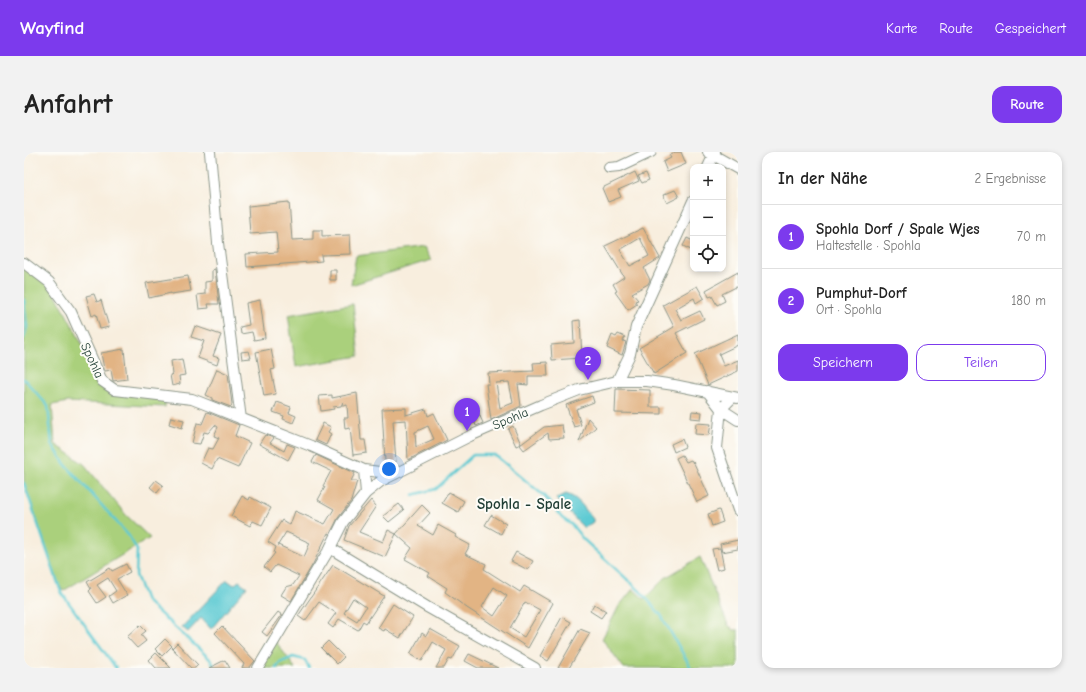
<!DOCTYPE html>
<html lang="de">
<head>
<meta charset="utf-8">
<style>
	:root { --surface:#fff; --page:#f2f2f2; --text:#222; --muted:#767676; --line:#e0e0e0; --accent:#7c3aed }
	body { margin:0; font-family:"Comic Neue",sans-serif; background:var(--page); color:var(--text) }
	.controls { position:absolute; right:12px; top:12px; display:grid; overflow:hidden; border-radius:8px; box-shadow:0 2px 6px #0003 }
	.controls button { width:36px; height:36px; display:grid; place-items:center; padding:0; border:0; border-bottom:1px solid var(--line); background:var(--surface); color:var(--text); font:20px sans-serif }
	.you { position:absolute; left:365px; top:317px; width:14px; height:14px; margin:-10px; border:3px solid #fff; border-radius:50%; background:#1a73e8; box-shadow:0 0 0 6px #1a73e833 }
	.badge { display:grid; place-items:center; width:26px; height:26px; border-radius:50%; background:var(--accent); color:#fff; font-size:13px; font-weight:700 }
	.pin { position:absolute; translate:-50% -33px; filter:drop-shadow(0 1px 2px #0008) }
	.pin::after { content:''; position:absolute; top:21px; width:14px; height:12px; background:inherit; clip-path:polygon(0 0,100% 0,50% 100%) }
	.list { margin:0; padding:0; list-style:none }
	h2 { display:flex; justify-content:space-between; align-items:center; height:52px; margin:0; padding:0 16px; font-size:17px }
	h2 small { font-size:13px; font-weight:400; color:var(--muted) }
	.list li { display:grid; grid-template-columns:26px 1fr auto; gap:12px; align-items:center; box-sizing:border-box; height:64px; padding:0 16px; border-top:1px solid var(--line) }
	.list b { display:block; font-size:15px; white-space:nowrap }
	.list p { margin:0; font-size:13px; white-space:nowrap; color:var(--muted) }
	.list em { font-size:13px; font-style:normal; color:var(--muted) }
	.actions { display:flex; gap:8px; padding:12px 16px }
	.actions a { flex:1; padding:9px 0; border:1px solid var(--accent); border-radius:12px; text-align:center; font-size:14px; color:var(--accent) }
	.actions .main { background:var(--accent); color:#fff }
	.icon { flex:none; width:22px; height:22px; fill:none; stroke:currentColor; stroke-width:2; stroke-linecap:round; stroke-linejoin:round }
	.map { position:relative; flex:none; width:714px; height:516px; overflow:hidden; border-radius:12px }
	header { display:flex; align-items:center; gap:24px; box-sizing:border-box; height:56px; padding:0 20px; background:var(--accent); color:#fff }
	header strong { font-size:19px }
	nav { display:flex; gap:22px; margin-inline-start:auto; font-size:14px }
	.intro { display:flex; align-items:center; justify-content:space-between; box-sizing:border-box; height:96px; padding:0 24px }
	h1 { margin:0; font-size:28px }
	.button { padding:10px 18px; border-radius:12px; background:var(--accent); color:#fff; font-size:14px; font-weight:700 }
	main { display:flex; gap:24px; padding:0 24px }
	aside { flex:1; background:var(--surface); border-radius:12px; box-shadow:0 2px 6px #0003 }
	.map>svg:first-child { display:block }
	.green { fill:#aad07b; stroke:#648658 }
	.water { fill:#5dcad3; stroke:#3e8484 }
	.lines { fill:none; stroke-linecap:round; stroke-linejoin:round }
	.stream { stroke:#5dcad3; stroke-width:2.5 }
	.building { fill:#e2b484; fill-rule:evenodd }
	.minor-casing { stroke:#8c9689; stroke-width:12 }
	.minor { stroke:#fff; stroke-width:10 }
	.labels { text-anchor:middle; stroke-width:4; stroke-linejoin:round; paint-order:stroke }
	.street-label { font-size:13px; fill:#1f3d34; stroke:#fdfcf7 }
	.quarter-label { font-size:15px; font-weight:bold; fill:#1f3d34; stroke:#fdfcf7 }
</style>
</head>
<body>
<header>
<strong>Wayfind</strong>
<nav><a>Karte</a><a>Route</a><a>Gespeichert</a></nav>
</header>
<div class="intro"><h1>Anfahrt</h1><a class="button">Route</a></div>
<main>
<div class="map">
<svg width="714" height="516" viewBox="0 0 714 516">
	<rect width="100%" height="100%" fill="#fdfcf7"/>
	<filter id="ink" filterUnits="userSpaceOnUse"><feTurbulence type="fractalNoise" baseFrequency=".025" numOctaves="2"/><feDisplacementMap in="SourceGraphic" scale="8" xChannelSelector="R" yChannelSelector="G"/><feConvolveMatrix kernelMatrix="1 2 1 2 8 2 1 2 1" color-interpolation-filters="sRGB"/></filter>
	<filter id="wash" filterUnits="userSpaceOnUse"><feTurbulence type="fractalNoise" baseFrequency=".012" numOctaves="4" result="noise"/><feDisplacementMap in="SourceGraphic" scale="16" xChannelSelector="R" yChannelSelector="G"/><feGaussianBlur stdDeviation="0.9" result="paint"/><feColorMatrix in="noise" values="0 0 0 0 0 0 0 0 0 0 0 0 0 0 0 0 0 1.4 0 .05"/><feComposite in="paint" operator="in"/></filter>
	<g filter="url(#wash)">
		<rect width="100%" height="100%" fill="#f8eede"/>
		<path class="green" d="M400 95 407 108 327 133 332 104Z
			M0 112 25 130 78 229 91 238 142 243 141 255 44 250 28 253 31 292 60 312 102 363 126 386 39 439 33 430 0 331Z
			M329 152 335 204 272 215 264 163Z
			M676 405 704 473 710 478H714V516H600L578 487 595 454 609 437 620 447 641 426Z
			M250 487 271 516H234Z"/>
		<path class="water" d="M542 342C556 346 560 357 569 367V370L560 376 532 347Z
			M203 428 210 433 215 429 223 435 187 477 177 466 164 480 158 475Z"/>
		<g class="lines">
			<path class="stream" d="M0 148 3 175 0 186
				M0 227 24 254 28 292 41 312 105 384 113 398 112 423 122 449 185 506 192 516
				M0 331 37 440 92 516
				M389 343 412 337 449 303H471L520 344 538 366 548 373 559 387 616 439 637 463 667 516
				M252 516 256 511 269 505 281 508 285 516"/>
		</g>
		<g id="blocks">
			<path class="building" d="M651 0H657L662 12 643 20 639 10 647 6 645 3Z
				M611 20 615 29 594 38 597 45 584 50 578 36Z
				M622 21 625 28 618 31 614 24Z
				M651 38 655 45 643 51 639 43Z
				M265 50 268 88 289 87V78H298V84L326 83 327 102 297 103 298 109 223 115 222 102 254 100 252 80 226 82 224 54Z
				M619 76 636 106 620 116 626 128 624 132 608 141 614 148 611 149 613 152 604 158 591 140 593 139 589 132 600 125 581 94ZM616 86 625 104 606 114 596 98Z
				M663 86 669 89V99L659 94Z
				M191 117 195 152H184L185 156 175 157 173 143 181 142V130L188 129V118Z
				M306 118H312V128H306Z
				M714 120V134L698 142 701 149 693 153 688 144 685 145 682 138Z
				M164 124 167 139 147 142V141L125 146 122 131Z
				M673 134 680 146 672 151 670 146 651 157 657 168 676 159 680 167 652 181 663 201 630 222 615 196 650 175 639 153Z
				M70 142 73 150 77 148 85 175 76 177 72 162 68 164 62 144Z
				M236 148 241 186 230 188 228 180 217 182 216 175 225 173 222 151Z
				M556 168 558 206 528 208 527 193 550 191 549 169Z
				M171 174 197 183 189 204 195 206 193 213 174 206 180 189 167 185Z
				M594 182 601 185 599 189 602 190 598 203 583 196 588 183 592 185Z
				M714 182V193L695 202 700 214 714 208V219L684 233 671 202Z
				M100 197 103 227 89 229 87 218 81 219 80 217 77 201Z
				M247 197 251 217 247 218 252 242 240 244 232 200Z
				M225 199 227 206 218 207 217 200Z
				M158 207 161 223 155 224 156 232 148 234 146 223 149 222 147 209Z
				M523 210 524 224H504V233L494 232 497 254 467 268 462 232H465L464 221 510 219 509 211ZM485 230 489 251 476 256 472 231Z
				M193 217 204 222 208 252 207 255 188 248V246L182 243Z
				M592 237 626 238V255H637V262L591 261Z
				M333 241 337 288H341L343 301 329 303 326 276 321 277 320 266H324L323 253 319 254V250L317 254 309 255 310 257 297 259 295 244 308 243V246Z
				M568 244 570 250 552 257 557 273 550 275 542 253Z
				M253 250 267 255 265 261 272 264 269 271 259 267 260 264 249 260Z
				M451 253 459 271 452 274 450 268 444 271 439 258Z
				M382 256V263L402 257 404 264 410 261 423 288 384 308 382 268 369 269 372 310H361L358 257ZM404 274 410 287 392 295 391 280Z
				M668 259 678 260 677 267 667 266Z
				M183 260 215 273 211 284 226 291 214 316 193 307 188 317 177 311 184 296 189 297 195 286 190 284 194 275 191 273 184 281 180 280 176 292 168 291 173 271 178 272Z
				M147 265 160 268 158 276 145 272Z
				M564 266 572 275 555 290Z
				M299 271 307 275 304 280 307 282 302 293 291 288Z
				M672 271 687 272 685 283 671 282Z
				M538 273 540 286 525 287 524 281 500 298 496 293 520 275Z
				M489 274 497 292 492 294 484 277Z
				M241 283 250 286 246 291 260 299 263 292 271 295 264 308 235 292Z
				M658 287 661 295 650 300 647 292Z
				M292 303 331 321 327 329H333L327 349 314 366 306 382 304 381 289 412 267 449 257 443 262 435 269 433 275 424 252 413 246 420 240 415 251 401H250L252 395 244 390 258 368 266 373 271 359 301 372 310 357 294 348 301 335 299 334 307 319 288 310ZM262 380 286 391 280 405 254 393Z
				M658 303 662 310 667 308 669 311V309L685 344 673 350 652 306Z
				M132 328 139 333 133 341 126 335Z
				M425 340 440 349 434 360 418 351Z
				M218 344 225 348 226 345 247 356 238 373 229 369 226 374 207 364Z
				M347 348 352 354 335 380 359 390 364 378 372 382 361 405 320 388 325 374Z
				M375 352 380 358 365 370 359 364Z
				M398 353 406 361 394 374 409 383 414 373 432 383 431 385 446 393 441 402 462 412 460 417 496 440 500 434 529 451 504 496 443 456 421 440 423 436 404 424 406 421 381 407 388 396 372 382ZM470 435 483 444 470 464 458 455ZM501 450 516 458 500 485 486 476Z
				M695 358 699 370 688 374 684 362Z
				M467 363 482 372 477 382 461 373Z
				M714 388V397L698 400 696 392Z
				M696 396 700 416 693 418 688 397Z
				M492 400 509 409 504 418 487 409Z
				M102 412 106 420 93 427 103 443 89 451 85 444 92 439 84 426 73 433 82 445 73 451 65 439 67 437 63 430 86 416 88 419Z
				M309 413 360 444 342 471 339 469 334 478 315 467 309 476 304 472 312 461 295 450 281 469 274 464ZM329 446 342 455 333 469 320 461Z
				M369 452 389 465 376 486 361 477 360 479 354 476Z
				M570 452 582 459 577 466 566 459Z
				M254 460 258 463 243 484 238 480Z
				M538 465 547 470 524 509 516 504Z
				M116 473 122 479 117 483 122 489 113 496 103 485Z
				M198 474 231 509 225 516H218L220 512 191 481Z
				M406 477 436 494 428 508 425 507 420 516H412L422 498 409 490 398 509 386 502 398 481 402 484Z
				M556 477 566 481 545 516H534Z
				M141 487 148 494 138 504 131 497Z
				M304 489 320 505 313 512 297 496Z
				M153 491 174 513 171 516H167L148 496Z
				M132 501 147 516H132L125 508Z
				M445 502 474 516H454L441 509Z
				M201 508 206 516H185Z"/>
		</g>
	</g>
	<g filter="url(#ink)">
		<use href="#blocks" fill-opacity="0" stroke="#8c9689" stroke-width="1"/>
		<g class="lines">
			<defs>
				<path id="minor" d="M186 0 194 91 217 267
					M684 0 714 17
					M684 15 691 0
					M585 16 595 15 627 0
					M0 111 25 130 47 160 78 229 91 238 168 247 287 294 340 318 371 322
					M593 229 606 202 612 175 669 49
					M683 239 697 257 714 268
					M709 245 697 257 693 296 714 358
					M340 318 342 341
					M306 396 403 455 511 516
					M234 516 306 396 319 370 342 341 357 329 446 284 517 253 555 238 593 229H623L650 233 714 246"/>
			</defs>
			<use href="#minor" class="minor-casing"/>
			<use href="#minor" class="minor"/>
		</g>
	</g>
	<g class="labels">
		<g class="street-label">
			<text transform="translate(69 208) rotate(65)" y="5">Spohla</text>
			<text transform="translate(486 266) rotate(-23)" y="5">Spohla</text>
		</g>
		<g class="quarter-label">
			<text x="500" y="357">Spohla - Spale</text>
		</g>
	</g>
</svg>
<div class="controls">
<button>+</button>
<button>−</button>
<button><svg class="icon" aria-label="locate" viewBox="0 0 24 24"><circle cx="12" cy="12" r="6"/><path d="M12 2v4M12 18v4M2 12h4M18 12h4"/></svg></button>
</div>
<div class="you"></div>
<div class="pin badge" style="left:443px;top:279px">1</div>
<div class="pin badge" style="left:564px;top:228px">2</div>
</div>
<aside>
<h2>In der Nähe<small>2 Ergebnisse</small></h2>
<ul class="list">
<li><span class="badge">1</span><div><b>Spohla Dorf / Spale Wjes</b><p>Haltestelle · Spohla</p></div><em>70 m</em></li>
<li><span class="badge">2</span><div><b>Pumphut-Dorf</b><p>Ort · Spohla</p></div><em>180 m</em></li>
</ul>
<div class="actions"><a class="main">Speichern</a><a>Teilen</a></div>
</aside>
</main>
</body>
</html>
